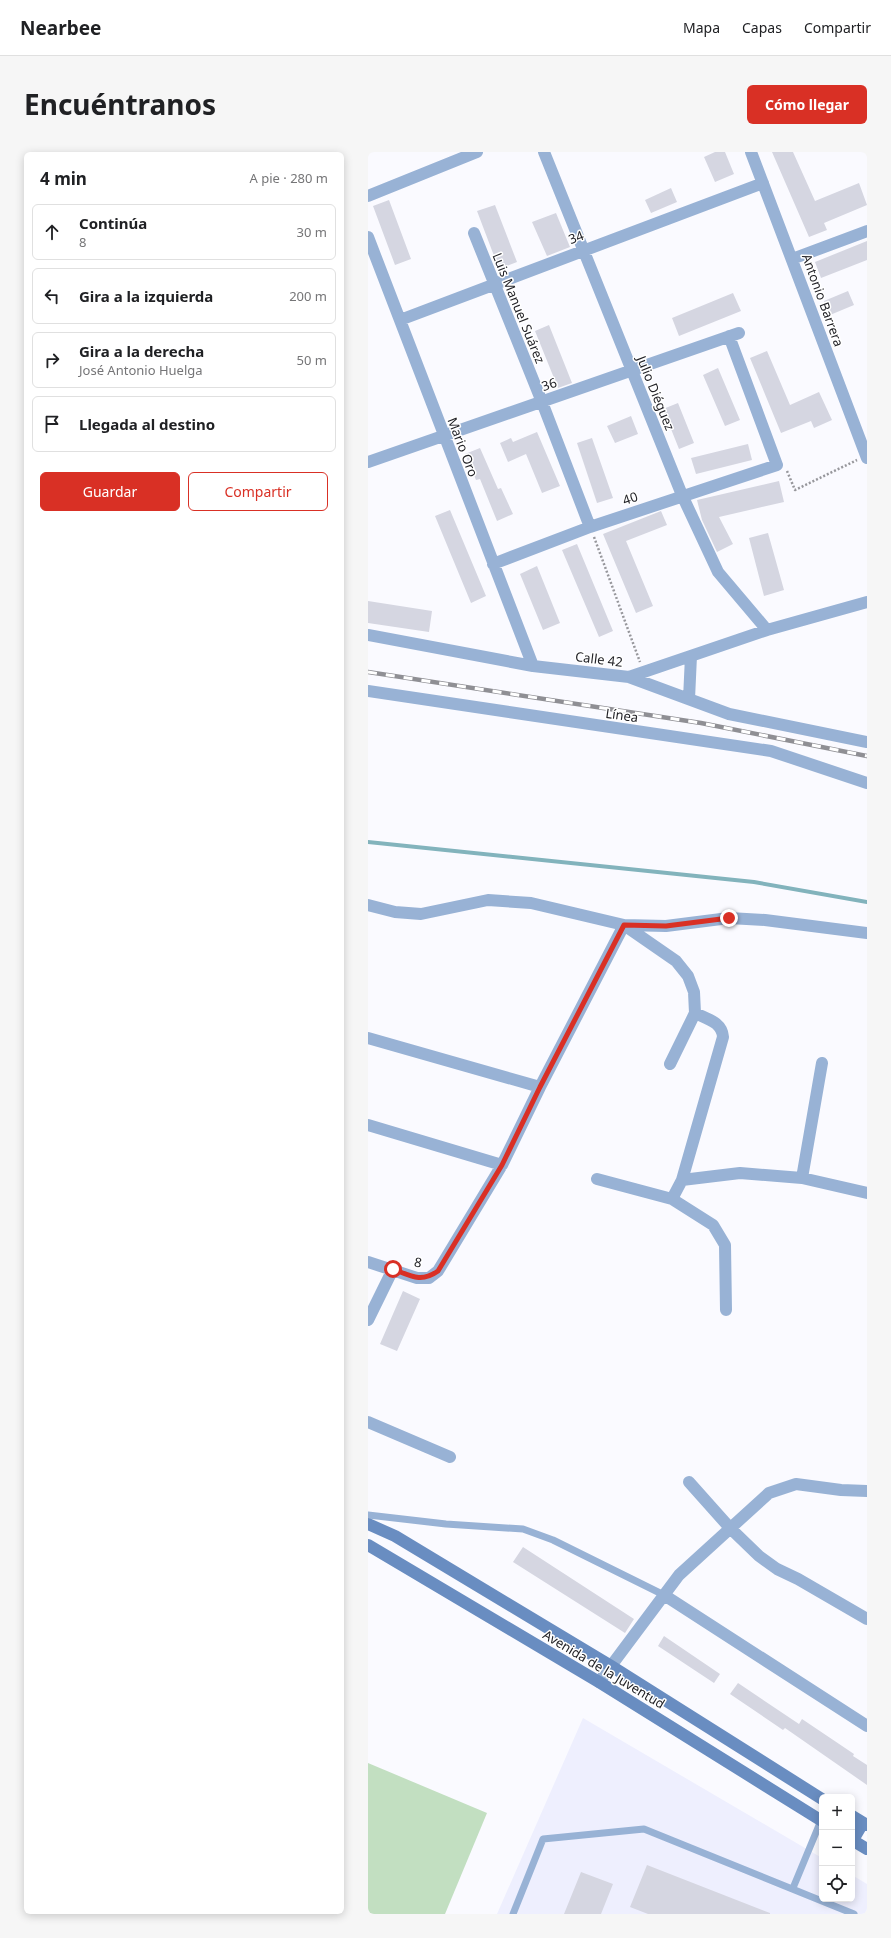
<!DOCTYPE html>
<html lang="es">
<head>
<meta charset="utf-8">
<style>
	:root { --surface:#fff; --page:#f6f6f6; --text:#202124; --muted:#757577; --line:#e0e0e0; --accent:#d93025 }
	body { margin:0; font-family:"Noto Sans",sans-serif; background:var(--page); color:var(--text) }
	.controls { position:absolute; right:12px; bottom:12px; display:grid; overflow:hidden; border-radius:6px; box-shadow:0 2px 10px #0003 }
	.controls button { width:36px; height:36px; display:grid; place-items:center; padding:0; border:0; border-bottom:1px solid var(--line); background:var(--surface); color:var(--text); font:20px sans-serif }
	.stop { position:absolute; width:12px; height:12px; margin:-9px; border:3px solid #d93025; border-radius:50%; background:#fff }
	.stop.end { background:#d93025; border-color:#fff; box-shadow:0 1px 4px #0008 }
	.list { margin:0; padding:0; list-style:none }
	h2 { display:flex; justify-content:space-between; align-items:center; height:52px; margin:0; padding:0 16px; font-size:17px }
	h2 small { font-size:13px; font-weight:400; color:var(--muted) }
	.list li { display:grid; grid-template-columns:26px 1fr auto; gap:12px; align-items:center; box-sizing:border-box; height:56px; margin:0 8px 8px; padding:0 8px; border:1px solid var(--line); border-radius:6px }
	.list b { display:block; font-size:15px; white-space:nowrap }
	.list p { margin:0; font-size:13px; white-space:nowrap; color:var(--muted) }
	.list em { font-size:13px; font-style:normal; color:var(--muted) }
	.actions { display:flex; gap:8px; padding:12px 16px }
	.actions a { flex:1; padding:9px 0; border:1px solid var(--accent); border-radius:6px; text-align:center; font-size:14px; color:var(--accent) }
	.actions .main { background:var(--accent); color:#fff }
	.icon { flex:none; width:22px; height:22px; fill:none; stroke:currentColor; stroke-width:2; stroke-linecap:round; stroke-linejoin:round }
	.map { position:relative; flex:none; width:499px; height:1762px; overflow:hidden; border-radius:6px }
	header { display:flex; align-items:center; gap:24px; box-sizing:border-box; height:56px; padding:0 20px; background:var(--surface); border-bottom:1px solid var(--line) }
	header strong { font-size:19px }
	nav { display:flex; gap:22px; margin-inline-start:auto; font-size:14px }
	.intro { display:flex; align-items:center; justify-content:space-between; box-sizing:border-box; height:96px; padding:0 24px }
	h1 { margin:0; font-size:28px }
	.button { padding:10px 18px; border-radius:6px; background:var(--accent); color:#fff; font-size:14px; font-weight:700 }
	main { display:flex; gap:24px; padding:0 24px }
	aside { flex:1; background:var(--surface); border-radius:6px; box-shadow:0 2px 10px #0003 }
	.map>svg:first-child { display:block }
	.built { fill:#eeeffe }
	.green { fill:#c2dfc1 }
	.lines { fill:none; stroke-linecap:round; stroke-linejoin:round }
	.stream { stroke:#82b3bc; stroke-width:4 }
	.building { fill:#d5d6e1 }
	.path { stroke:#97979c; stroke-width:2.5; stroke-dasharray:2 2; stroke-linecap:butt }
	.lane { stroke:#98b2d5; stroke-width:7 }
	.street { stroke:#98b2d5; stroke-width:12 }
	.secondary { stroke:#698dc1; stroke-width:12 }
	.rail-casing { stroke:#8f8f94; stroke-width:4.5 }
	.rail { stroke:#fff; stroke-width:3; stroke-dasharray:9; stroke-linecap:butt }
	.route { stroke:#d93025; stroke-width:5 }
	.labels { text-anchor:middle; stroke-width:3; stroke-linejoin:round; paint-order:stroke }
	.street-label { font-size:13px; fill:#222227; stroke:#fff }
</style>
</head>
<body>
<header>
<strong>Nearbee</strong>
<nav><a>Mapa</a><a>Capas</a><a>Compartir</a></nav>
</header>
<div class="intro"><h1>Encuéntranos</h1><a class="button">Cómo llegar</a></div>
<main>
<aside>
<h2>4 min<small>A pie · 280 m</small></h2>
<ul class="list">
<li><svg class="icon" aria-label="ahead" viewBox="0 0 24 24"><path d="M12 20V5M6 11l6-6 6 6"/></svg><div><b>Continúa</b><p>8</p></div><em>30 m</em></li>
<li><svg class="icon" aria-label="left" viewBox="0 0 24 24"><path d="M17 20v-9H6M10 6l-5 5 5 5"/></svg><div><b>Gira a la izquierda</b></div><em>200 m</em></li>
<li><svg class="icon" aria-label="right" viewBox="0 0 24 24"><path d="M7 20v-9h11M14 6l5 5-5 5"/></svg><div><b>Gira a la derecha</b><p>José Antonio Huelga</p></div><em>50 m</em></li>
<li><svg class="icon" aria-label="arrive" viewBox="0 0 24 24"><path d="M6 21V4h12l-3 4 3 4H6"/></svg><div><b>Llegada al destino</b></div></li>
</ul>
<div class="actions"><a class="main">Guardar</a><a>Compartir</a></div>
</aside>
<div class="map">
<svg width="499" height="1762" viewBox="0 0 499 1762">
	<rect width="100%" height="100%" fill="#fafaff"/>
	<path class="built" d="M215 1566 454 1706V1747H484V1723L499 1732V1762H129Z"/>
	<path class="green" d="M0 1611 119 1661 77 1762H0Z"/>
	<g class="lines">
		<path class="stream" d="M0 690 386 730 499 750"/>
	</g>
	<path class="building" d="M347 0H357L366 22 347 30 336 5Z
		M404 0H425L447 49 491 31 499 53 456 71 459 78 441 85Z
		M303 36 309 50 283 61 277 48Z
		M21 48 43 107 27 113 5 54Z
		M127 53 149 110 131 117 109 59Z
		M188 61 202 95 179 104 164 70Z
		M499 89V108L453 126 447 110Z
		M480 139 486 153 462 163 456 149Z
		M365 141 373 159 311 184 304 166Z
		M181 173 204 231 190 236 167 179Z
		M399 199 422 253 451 240 464 268 446 276 443 269 413 281 382 206Z
		M350 216 372 268 357 274 335 223Z
		M310 251 326 291 311 297 295 257Z
		M263 264 270 282 247 291 239 274Z
		M169 280 192 334 174 341 158 302 140 310 132 291 143 286 145 290Z
		M224 286 245 346 229 351 209 291Z
		M380 292 384 308 328 322 323 306Z
		M112 296 130 337 133 336 145 362 129 369 112 327 108 328 97 302Z
		M411 329 416 350 351 365 365 392 349 400 334 368 329 348Z
		M82 358 118 444 103 451 67 364Z
		M293 359 299 373 258 389 285 454 268 461 235 382Z
		M400 381 416 438 396 444 381 386Z
		M209 392 245 479 231 485 194 398Z
		M169 414 192 471 175 478 152 422Z
		M0 449 64 459 61 480 0 471Z
		M35 1139 52 1147 29 1199 12 1192Z
		M155 1395 266 1467 257 1481 145 1410Z
		M296 1484 352 1522 346 1531 290 1494Z
		M370 1531 431 1572 434 1567 486 1602 485 1604 499 1613V1633L417 1576 415 1578 362 1542Z
		M279 1713 402 1761V1762H280L262 1755Z
		M213 1720 245 1732 233 1762H196Z"/>
	<g class="lines">
		<path class="path" d="M419 319 427 338 489 308
			M226 385 272 510"/>
		<path class="lane" d="M0 1363 78 1372 155 1377 185 1388 296 1443
			M425 1736 454 1666
			M145 1762 175 1687 276 1677 486 1762"/>
		<path class="street" d="M176 0 314 343 350 420 399 478
			M383 0 499 306
			M0 44 109 0
			M106 81 174 250 222 375
			M0 85 165 514
			M424 107 499 79
			M32 168 395 31
			M0 310 371 181
			M125 412 222 375 409 313 361 184
			M0 483 165 514 261 525 399 478 499 450
			M261 525 361 562 499 590
			M0 539 403 599 499 631
			M321 547 323 504
			M0 753 27 760 53 762 120 748 163 751 256 773 298 774 361 766 397 768 499 781
			M0 886 172 935
			M0 973 134 1013
			M434 1026 454 911
			M229 1027 304 1047 345 1073 357 1093 358 1158
			M314 1028 372 1021 434 1026 499 1041
			M304 1047 314 1028 355 885C354 870 339 867 327 861
			M0 1110 49 1126H61L70 1119 134 1013 172 935 256 773 308 809 320 824 326 840 327 861 302 912
			M0 1168 25 1117
			M0 1270 82 1305
			M321 1330 362 1376 391 1404 409 1417 430 1427 499 1467
			M296 1443 499 1574
			M231 1530 311 1423 401 1341 428 1332 473 1338 499 1339"/>
		<path class="secondary" d="M0 1372 27 1384 243 1514 454 1647
			M0 1393 231 1530 454 1669
			M484 1664 499 1673
			M484 1688 499 1697
			M485 1688 495 1671"/>
		<defs>
			<path id="rail" d="M0 520 333 571 499 604"/>
		</defs>
		<use href="#rail" class="rail-casing"/>
		<use href="#rail" class="rail"/>
	</g>
	<g class="lines">
		<path class="route" d="M25 1117C43 1124 53 1131 70 1119L134 1013 172 935 256 773 298 774 361 766"/>
	</g>
	<g class="labels">
		<g class="street-label">
			<text transform="translate(208 85) rotate(-21)" y="5">34</text>
			<text transform="translate(455 148) rotate(70)" y="5">Antonio Barrera</text>
			<text transform="translate(151 156) rotate(68)" y="5">Luis Manuel Suárez</text>
			<text transform="translate(181 232) rotate(-19)" y="5">36</text>
			<text transform="translate(288 241) rotate(68)" y="5">Julio Diéguez</text>
			<text transform="translate(95 295) rotate(69)" y="5">Mario Oro</text>
			<text transform="translate(262 346) rotate(-19)" y="5">40</text>
			<text transform="translate(231 507) rotate(7)" y="5">Calle 42</text>
			<text transform="translate(254 563) rotate(8)" y="5">Línea</text>
			<text transform="translate(50 1110) rotate(11)" y="5">8</text>
			<text transform="translate(236 1517) rotate(31)" y="5">Avenida de la Juventud</text>
		</g>
	</g>
</svg>
<div class="controls">
<button>+</button>
<button>−</button>
<button><svg class="icon" aria-label="locate" viewBox="0 0 24 24"><circle cx="12" cy="12" r="6"/><path d="M12 2v4M12 18v4M2 12h4M18 12h4"/></svg></button>
</div>
<div class="stop" style="left:25px;top:1117px"></div>
<div class="stop end" style="left:361px;top:766px"></div>
</div>
</main>
</body>
</html>
